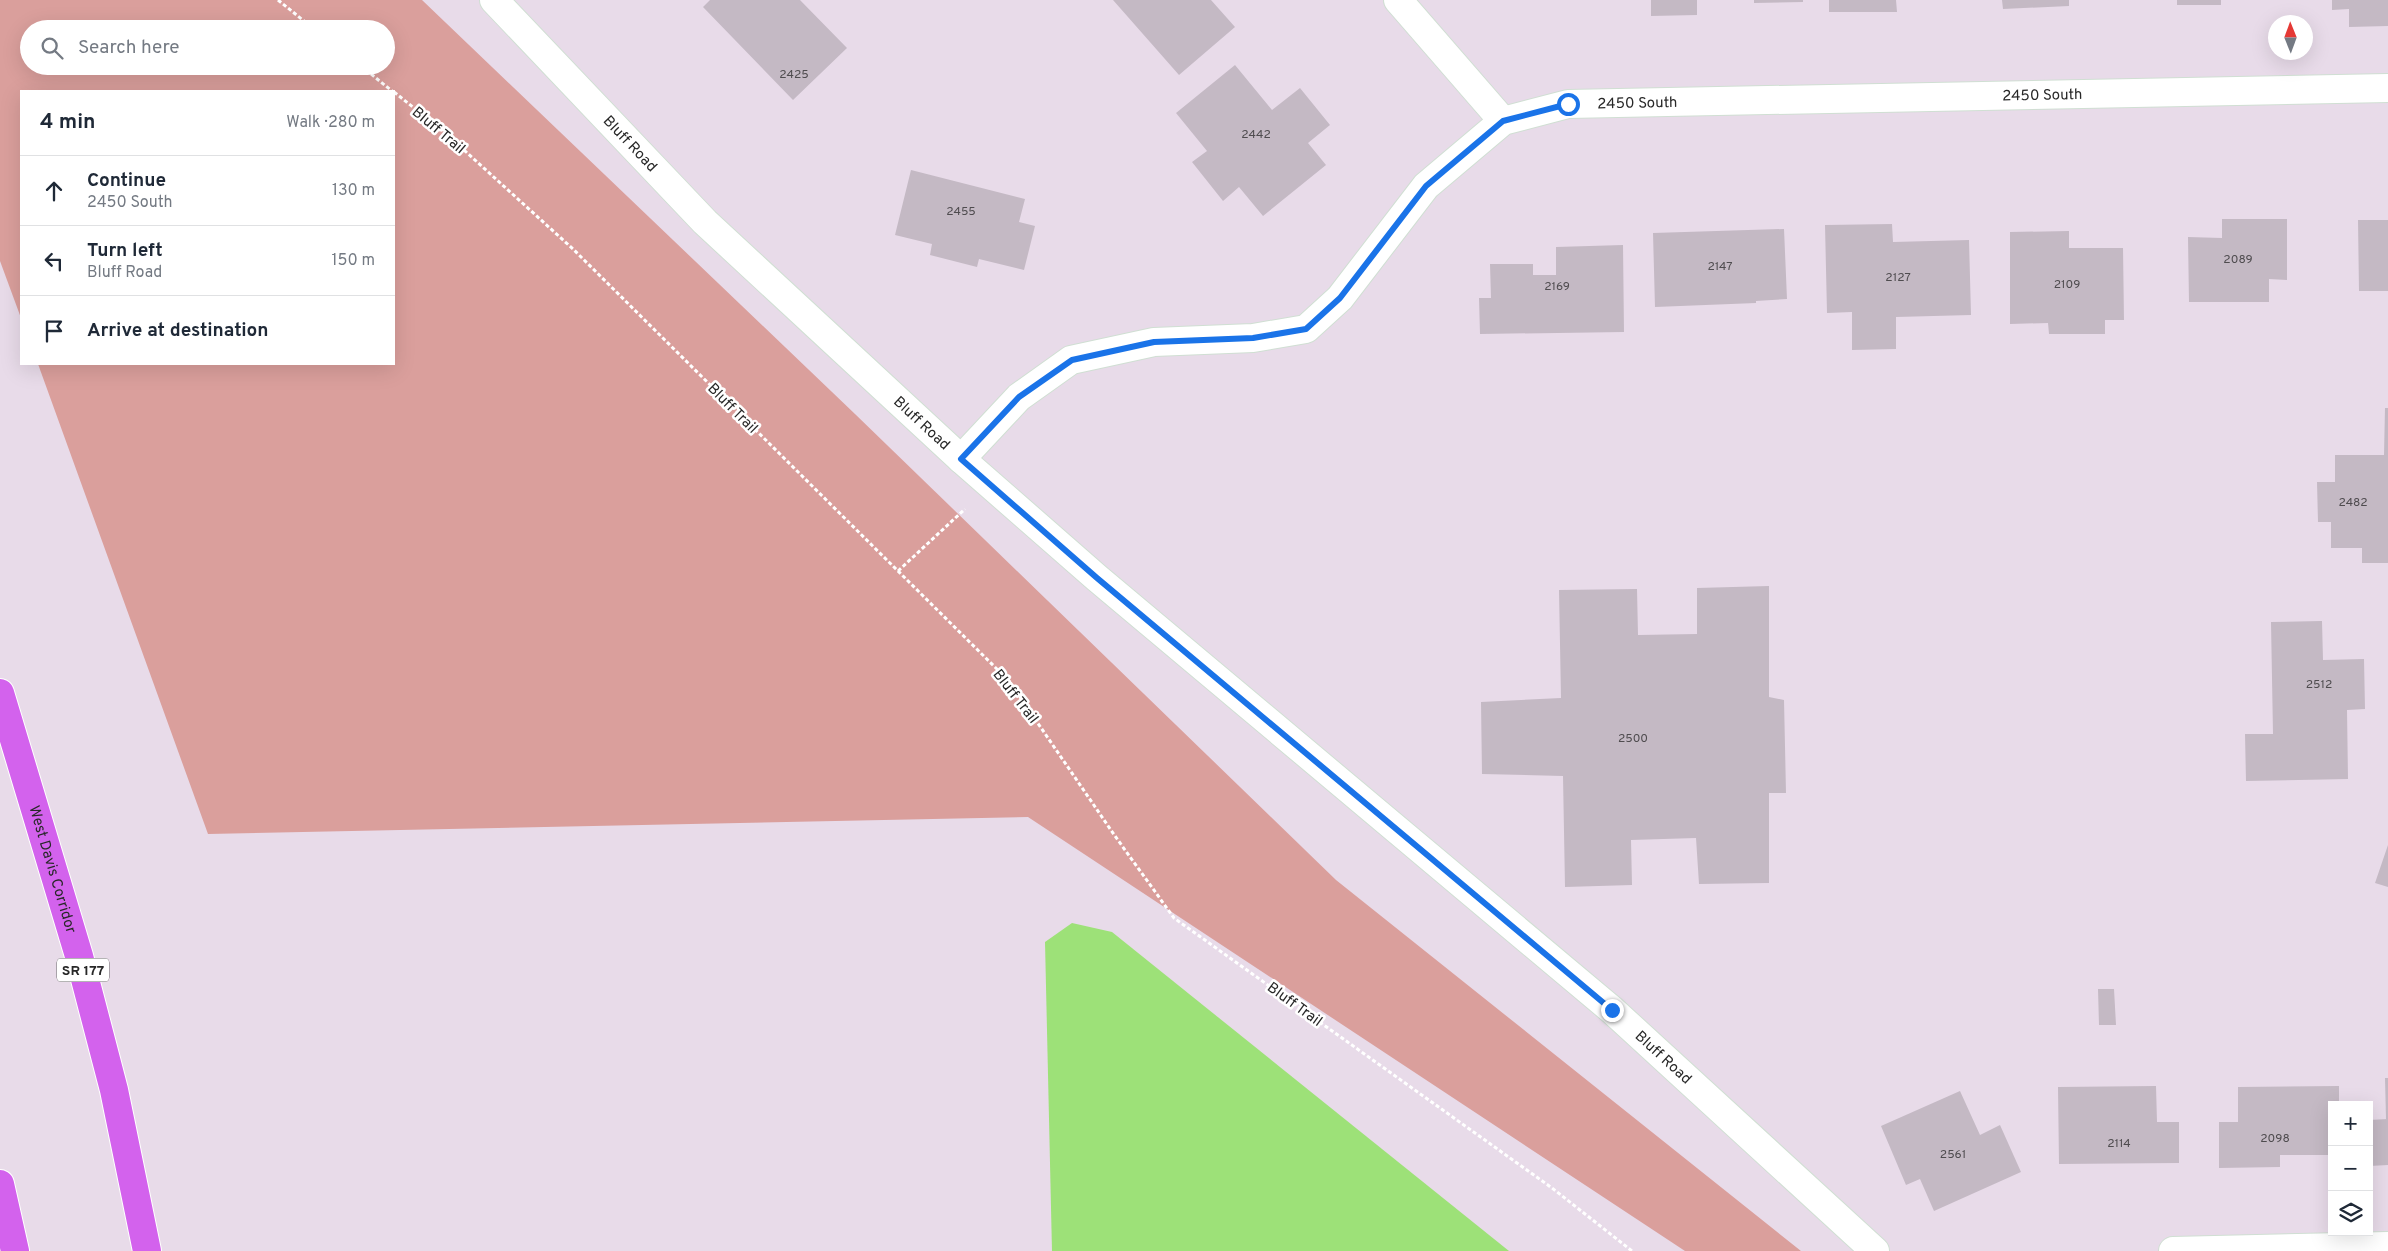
<!DOCTYPE html>
<html lang="en">
<head>
<meta charset="utf-8">
<style>
	:root { --surface:#fff; --page:#f2f2f3; --text:#1f2937; --muted:#747a83; --line:#e0e1e3 }
	body { margin:0; font-family:Overpass,sans-serif; background:var(--page); color:var(--text) }
	.controls { position:absolute; right:15px; bottom:15px; display:grid; overflow:hidden; border-radius:0px; box-shadow:0 5px 20px #0002 }
	.controls button { width:45px; height:45px; display:grid; place-items:center; padding:0; border:0; border-bottom:1px solid var(--line); background:var(--surface); color:var(--text); font:25px sans-serif }
	.compass { position:absolute; left:2268px; top:15px; width:45px; height:45px; border-radius:50%; background:var(--surface); box-shadow:0 5px 20px #0002; rotate:359deg }
	.stop { position:absolute; width:15px; height:15px; margin:-11px; border:4px solid #1a73e8; border-radius:50%; background:#fff }
	.stop.end { background:#1a73e8; border-color:#fff; box-shadow:0 1px 5px #0008 }
	.list { margin:0; padding:0; list-style:none }
	h2 { display:flex; justify-content:space-between; align-items:center; height:65px; margin:0; padding:0 20px; font-size:21px }
	h2 small { font-size:16px; font-weight:400; color:var(--muted) }
	.list li { display:grid; grid-template-columns:32px 1fr auto; gap:15px; align-items:center; box-sizing:border-box; height:70px; padding:0 20px; border-top:1px solid var(--line) }
	.list b { display:block; font-size:19px; white-space:nowrap }
	.list p { margin:0; font-size:16px; white-space:nowrap; color:var(--muted) }
	.list em { font-size:16px; font-style:normal; color:var(--muted) }
	.icon { flex:none; width:28px; height:28px; fill:none; stroke:currentColor; stroke-width:2; stroke-linecap:round; stroke-linejoin:round }
	.map { position:relative; flex:none; width:2388px; height:1251px; overflow:hidden }
	.search { position:absolute; background:var(--surface); box-shadow:0 5px 20px #0002; left:20px; top:20px; width:375px; height:55px; display:flex; align-items:center; gap:12px; box-sizing:border-box; padding:0 18px; border-radius:28px; color:var(--muted); font-size:19px }
	.panel { position:absolute; background:var(--surface); box-shadow:0 5px 20px #0002; left:20px; top:90px; width:375px; height:275px; border-radius:0px }
	.map>svg:first-child { display:block }
	.green { fill:#da9f9c; fill-rule:evenodd }
	.water { fill:#9de178 }
	.building { fill:#c4b9c4 }
	.lines { fill:none; stroke-linecap:round; stroke-linejoin:round }
	.street-casing { stroke:#d0dfd3; stroke-width:30 }
	.secondary-casing { stroke:#d0dfd3; stroke-width:30 }
	.highway-casing { stroke:#fff; stroke-width:30 }
	.path { stroke:#fff; stroke-width:3; stroke-dasharray:4 2.5; stroke-linecap:butt }
	.street { stroke:#fff; stroke-width:28 }
	.secondary { stroke:#fff; stroke-width:28 }
	.highway { stroke:#d362ed; stroke-width:28 }
	.route { stroke:#1a73e8; stroke-width:6 }
	.labels { text-anchor:middle; stroke-width:5; stroke-linejoin:round; paint-order:stroke }
	.number-label { font-size:12px; fill:#4f4c4f }
	.shield { fill:#fff; stroke:#686868; stroke-width:1 }
	.shield-label { font-size:14px; font-weight:bold; fill:#282828 }
	.street-label { font-size:15px; fill:#282828; stroke:#fff }
</style>
</head>
<body>
<div class="map">
<svg width="2388" height="1251" viewBox="0 0 2388 1251">
	<rect width="100%" height="100%" fill="#e8dbe9"/>
	<path class="green" d="M0 0H422L855 414 1336 880 1801 1251H1685L1028 817 208 834 38 364H394V91H21V318L0 261ZM29 29H386V66H29Z"/>
	<path class="water" d="M1072 923 1112 932 1509 1251H1052L1045 942Z"/>
	<path class="building" d="M710 0H800L847 48 793 100 703 7Z
		M1113 0H1211L1235 27 1179 75Z
		M1651 0H1697V15L1651 16Z
		M1754 0H1803V2L1754 3Z
		M1829 0H1896L1897 12H1829Z
		M2002 0H2069V6L2003 9Z
		M2177 0H2221V5H2177Z
		M2332 0H2388V26L2349 27V9L2332 10Z
		M1235 65 1272 110 1300 88 1330 125 1308 143 1326 165 1263 216 1239 187 1223 201 1192 162 1207 151 1176 113Z
		M911 170 1025 199 1019 222 1035 226 1024 270 979 259 977 267 930 255 932 244 895 235Z
		M2222 219H2287V280L2269 279V302H2189L2188 237 2222 238Z
		M2358 220H2388V291H2359Z
		M1892 224 1893 242 1969 240 1971 315 1896 317V349L1852 350V312L1827 313 1825 225Z
		M1784 229 1787 299 1756 301V303L1655 307 1653 233Z
		M2069 231V248H2123L2124 320H2105V334H2049L2048 323 2010 324V232Z
		M1623 245 1624 332 1480 334 1479 298H1491L1490 264H1533V275H1556V247Z
		M2385 408H2388V563H2362V548H2331V522H2318L2317 482H2335V455H2384Z
		M1769 586V697L1784 700 1786 793H1769V883L1699 884 1696 838 1631 840 1632 885 1565 887 1563 776 1482 774 1481 702 1561 698 1559 590 1637 589 1638 635 1697 634V588Z
		M2322 621 2323 660 2364 659 2365 709 2347 710 2348 779 2246 781 2245 734H2273L2271 622Z
		M2388 845V887L2375 883Z
		M2098 989H2114L2116 1025H2099Z
		M2385 1078H2388V1119H2386Z
		M2156 1086 2157 1122H2179V1163L2059 1164 2058 1087Z
		M2339 1086V1105H2332V1155H2280V1167L2219 1168V1122H2238V1087Z
		M1960 1091 1980 1135 2000 1125 2021 1172 1934 1211 1920 1179 1906 1185 1881 1126Z
		M2388 1119V1165L2369 1166V1120Z"/>
	<g class="lines">
		<defs>
			<g id="street">
				<path d="M1398 0 1503 121"/>
				<path id="s1" d="M961 459 1019 397 1071 360 1154 342 1253 338 1306 329 1340 298 1426 186 1503 121 1568 104 2388 88"/>
				<path d="M2173 1251 2388 1246"/>
			</g>
			<g id="secondary">
				<path id="s2" d="M494 0 705 222 961 459 1097 578 1612 1010 1875 1251"/>
			</g>
			<g id="highway">
				<path id="s3" d="M0 693 79 956 114 1090 147 1251"/>
				<path d="M0 1184 15 1251"/>
			</g>
		</defs>
		<use href="#street" class="street-casing"/>
		<use href="#secondary" class="secondary-casing"/>
		<use href="#highway" class="highway-casing"/>
		<path class="path" d="M278 0 314 29
			M361 66 392 91
			M394 92 443 131 573 249 1009 681 1115 836 1174 918 1552 1188 1632 1251
			M898 571 965 509"/>
		<use href="#street" class="street"/>
		<use href="#secondary" class="secondary"/>
		<use href="#highway" class="highway"/>
	</g>
	<g class="lines">
		<path class="route" d="M1568 104 1503 121 1426 186 1340 298 1306 329 1253 338 1154 342 1072 360 1019 397 961 459 1097 578 1612 1010"/>
	</g>
	<g class="labels">
		<g class="number-label">
			<text x="794" y="78">2425</text>
			<text x="1256" y="138">2442</text>
			<text x="961" y="215">2455</text>
			<text x="2238" y="263">2089</text>
			<text x="1720" y="270">2147</text>
			<text x="1898" y="281">2127</text>
			<text x="2067" y="288">2109</text>
			<text x="1557" y="290">2169</text>
			<text x="2353" y="506">2482</text>
			<text x="2319" y="688">2512</text>
			<text x="1633" y="742">2500</text>
			<text x="2275" y="1142">2098</text>
			<text x="2119" y="1147">2114</text>
			<text x="1953" y="1158">2561</text>
		</g>
		<rect class="shield" x="57" y="958.5" width="52" height="23" rx="4"/>
		<g class="shield-label">
			<text x="83" y="975">SR 177</text>
		</g>
		<g class="street-label">
			<text dy="5" stroke="none"><textPath href="#s1" startOffset="1216">2450 South</textPath></text>
			<text dy="5" stroke="none"><textPath href="#s1" startOffset="811">2450 South</textPath></text>
			<text transform="translate(439 130) rotate(40)" y="5">Bluff Trail</text>
			<text dy="5" stroke="none"><textPath href="#s2" startOffset="198">Bluff Road</textPath></text>
			<text transform="translate(733 408) rotate(45)" y="5">Bluff Trail</text>
			<text dy="5" stroke="none"><textPath href="#s2" startOffset="602">Bluff Road</textPath></text>
			<text transform="translate(1016 696) rotate(52)" y="5">Bluff Trail</text>
			<text dy="5" stroke="none"><textPath href="#s3" startOffset="184">West Davis Corridor</textPath></text>
			<text transform="translate(1295 1004) rotate(36)" y="5">Bluff Trail</text>
			<text dy="5" stroke="none"><textPath href="#s2" startOffset="1578">Bluff Road</textPath></text>
		</g>
	</g>
</svg>
<div class="controls">
<button>+</button>
<button>−</button>
<button><svg class="icon" aria-label="layers" viewBox="0 0 24 24"><path d="M12 4l9 5-9 5-9-5zM3 14l9 5 9-5"/></svg></button>
</div>
<svg class="compass" viewBox="-18 -18 36 36"><path d="M0-13l5 13h-10z" fill="#e53935"/><path d="M0 13l5-13h-10z" fill="#747a83"/></svg>
<div class="stop" style="left:1568px;top:104px"></div>
<div class="stop end" style="left:1612px;top:1010px"></div>
<div class="search"><svg class="icon" aria-label="search" viewBox="0 0 24 24"><circle cx="10" cy="10" r="6"/><path d="M15 15l6 6"/></svg>Search here</div>
<section class="panel">
<h2>4 min<small>Walk · 280 m</small></h2>
<ul class="list">
<li><svg class="icon" aria-label="ahead" viewBox="0 0 24 24"><path d="M12 20V5M6 11l6-6 6 6"/></svg><div><b>Continue</b><p>2450 South</p></div><em>130 m</em></li>
<li><svg class="icon" aria-label="left" viewBox="0 0 24 24"><path d="M17 20v-9H6M10 6l-5 5 5 5"/></svg><div><b>Turn left</b><p>Bluff Road</p></div><em>150 m</em></li>
<li><svg class="icon" aria-label="arrive" viewBox="0 0 24 24"><path d="M6 21V4h12l-3 4 3 4H6"/></svg><div><b>Arrive at destination</b></div></li>
</ul>
</section>
</div>
</body>
</html>
